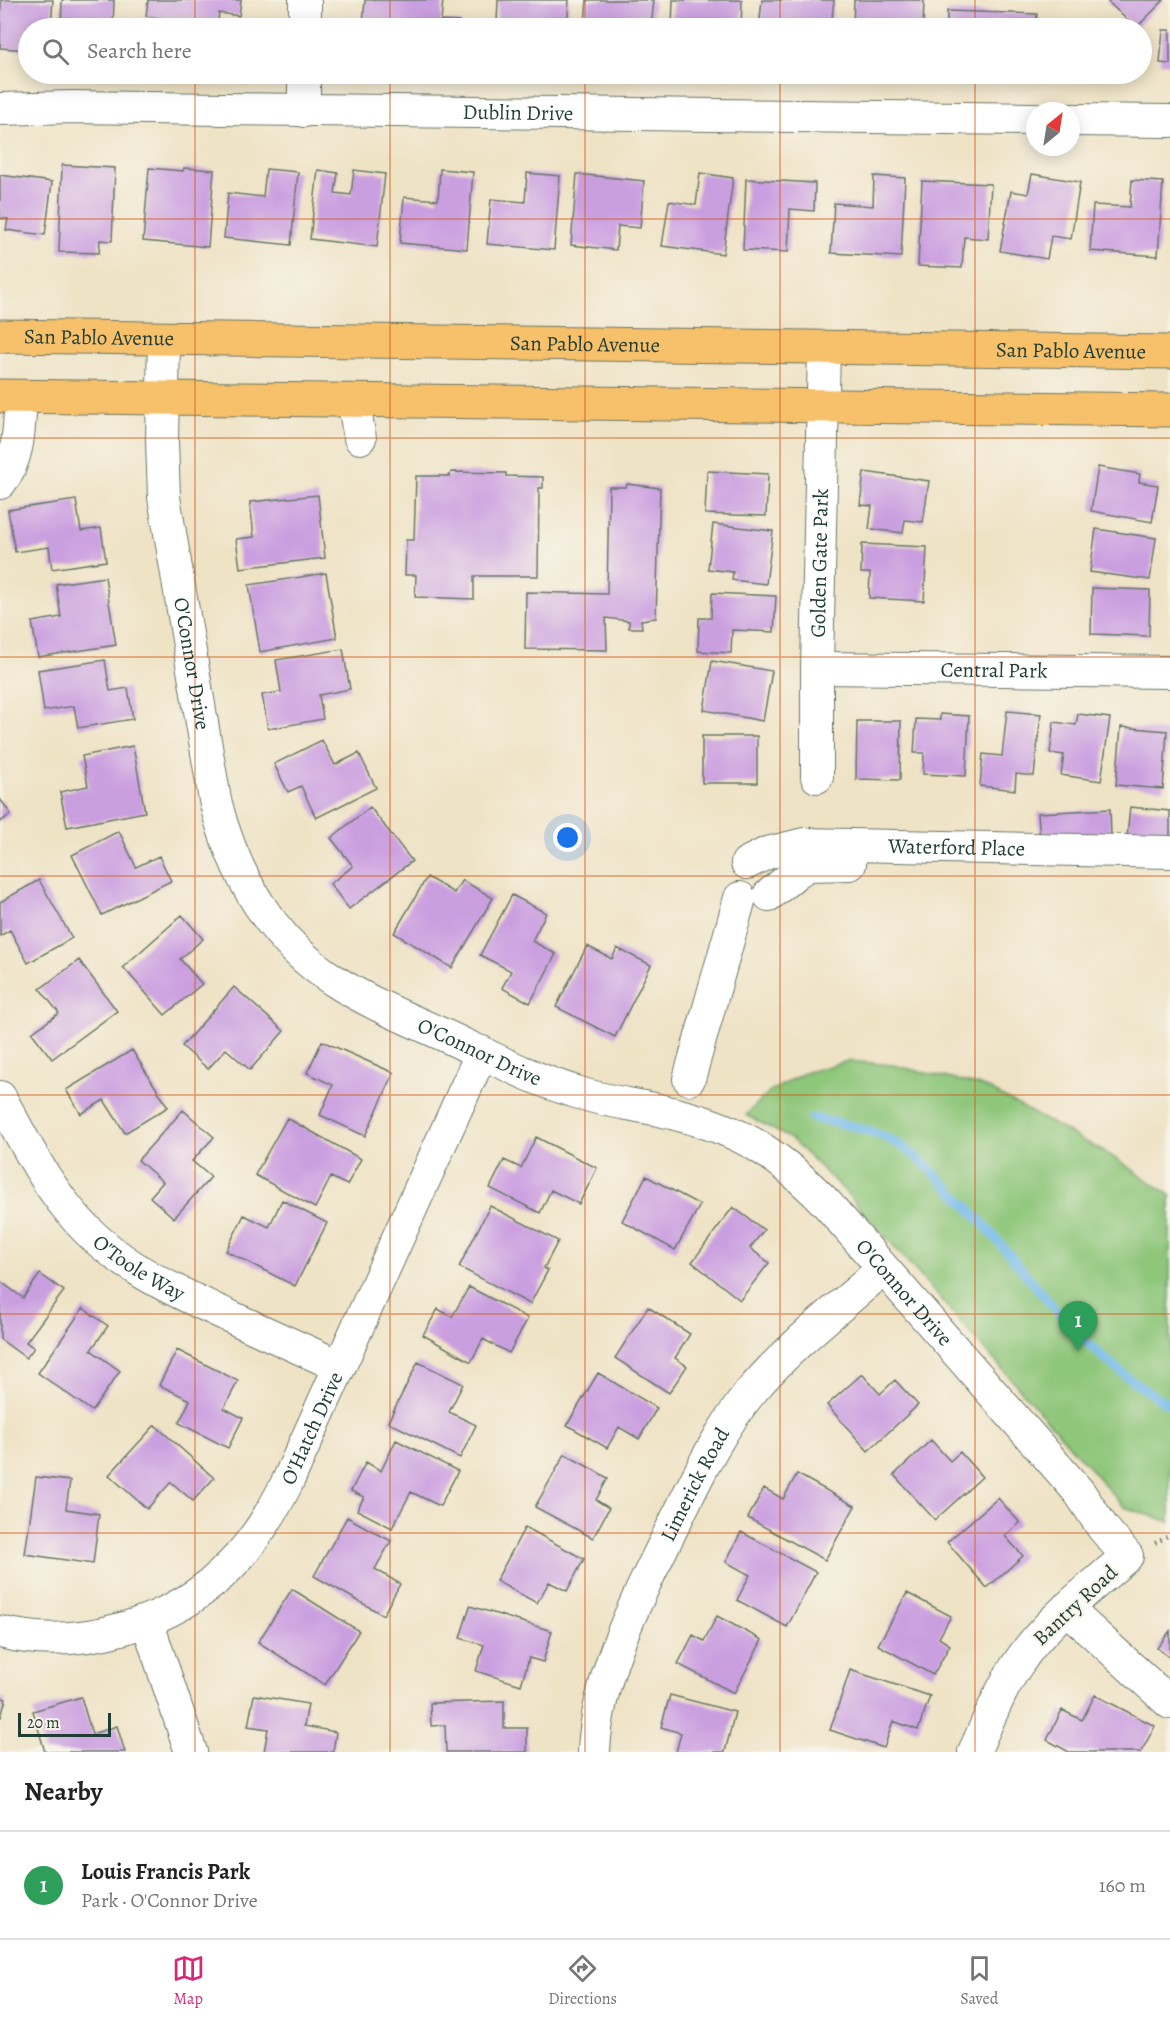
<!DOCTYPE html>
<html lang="en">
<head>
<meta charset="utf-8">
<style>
	:root { --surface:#fff; --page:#f2f2f2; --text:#222; --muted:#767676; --line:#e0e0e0; --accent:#db2777 }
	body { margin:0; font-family:Alegreya,serif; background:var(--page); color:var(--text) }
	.compass { position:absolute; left:1026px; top:102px; width:54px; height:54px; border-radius:50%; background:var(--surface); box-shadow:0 3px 15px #0003; rotate:30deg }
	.scale { position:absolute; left:18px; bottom:15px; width:93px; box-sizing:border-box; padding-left:6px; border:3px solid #1f3d34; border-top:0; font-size:16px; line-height:21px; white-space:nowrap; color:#1f3d34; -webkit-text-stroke:4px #f7f3e8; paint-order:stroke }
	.you { position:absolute; left:568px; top:838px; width:21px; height:21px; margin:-15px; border:4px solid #fff; border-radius:50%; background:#1a73e8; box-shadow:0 0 0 9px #1a73e833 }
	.badge { display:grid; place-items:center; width:39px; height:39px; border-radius:50%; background:var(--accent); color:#fff; font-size:20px; font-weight:700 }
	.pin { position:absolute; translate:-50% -50px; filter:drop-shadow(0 2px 3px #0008) }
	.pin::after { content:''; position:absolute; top:32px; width:21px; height:18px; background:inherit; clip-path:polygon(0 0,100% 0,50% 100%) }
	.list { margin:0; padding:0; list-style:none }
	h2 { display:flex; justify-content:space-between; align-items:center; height:78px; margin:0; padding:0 24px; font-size:26px }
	h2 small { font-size:20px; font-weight:400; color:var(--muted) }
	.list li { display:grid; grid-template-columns:39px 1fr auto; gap:18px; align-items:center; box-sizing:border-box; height:108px; padding:0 24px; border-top:2px solid var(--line) }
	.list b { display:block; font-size:22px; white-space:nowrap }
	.list p { margin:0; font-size:20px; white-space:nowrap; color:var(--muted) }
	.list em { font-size:20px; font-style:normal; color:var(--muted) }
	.icon { flex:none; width:33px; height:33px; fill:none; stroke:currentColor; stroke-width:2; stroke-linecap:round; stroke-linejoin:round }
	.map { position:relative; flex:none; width:1170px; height:1752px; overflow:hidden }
	.search { position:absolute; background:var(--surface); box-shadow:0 3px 15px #0003; left:18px; right:18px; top:18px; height:66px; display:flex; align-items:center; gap:15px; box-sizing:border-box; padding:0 21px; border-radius:33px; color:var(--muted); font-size:22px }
	.sheet { height:186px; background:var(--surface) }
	nav { display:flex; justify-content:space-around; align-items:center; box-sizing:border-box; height:84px; border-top:2px solid var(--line); background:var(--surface); font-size:16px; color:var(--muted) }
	nav a { display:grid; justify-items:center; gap:3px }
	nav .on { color:var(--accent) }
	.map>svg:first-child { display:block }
	.green { fill:#8ec67a; stroke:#568257; stroke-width:1.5 }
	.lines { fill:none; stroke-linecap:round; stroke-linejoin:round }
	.stream { stroke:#75bbec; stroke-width:9 }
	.building { fill:#ca9fe0 }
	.minor-casing { stroke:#687767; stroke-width:34 }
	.major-casing { stroke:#687767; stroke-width:35 }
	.path { stroke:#687767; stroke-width:4; stroke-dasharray:1.5 4.5; stroke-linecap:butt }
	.minor { stroke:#fff; stroke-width:32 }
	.major { stroke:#f7c06b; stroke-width:33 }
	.grid { fill:none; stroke:#d45610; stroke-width:1.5; stroke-opacity:0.55 }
	.labels { text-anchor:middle; stroke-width:4.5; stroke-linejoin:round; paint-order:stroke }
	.street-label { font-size:21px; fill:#1f3d34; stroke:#f7f3e8 }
</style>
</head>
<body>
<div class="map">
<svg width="1170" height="1752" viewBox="0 0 1170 1752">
	<rect width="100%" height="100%" fill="#f7f3e8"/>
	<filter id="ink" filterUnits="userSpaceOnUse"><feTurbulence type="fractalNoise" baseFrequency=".0167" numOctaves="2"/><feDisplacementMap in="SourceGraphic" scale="12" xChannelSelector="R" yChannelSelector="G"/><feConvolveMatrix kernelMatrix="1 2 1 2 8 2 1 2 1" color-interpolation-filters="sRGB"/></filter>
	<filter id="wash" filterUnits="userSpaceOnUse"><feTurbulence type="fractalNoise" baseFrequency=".008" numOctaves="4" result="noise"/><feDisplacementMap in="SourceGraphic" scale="24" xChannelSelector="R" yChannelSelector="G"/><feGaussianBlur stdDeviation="1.35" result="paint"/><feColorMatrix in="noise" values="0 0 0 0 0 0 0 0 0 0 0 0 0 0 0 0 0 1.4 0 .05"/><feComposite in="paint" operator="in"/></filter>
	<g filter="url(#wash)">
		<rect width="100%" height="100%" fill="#efe3c6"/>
		<path class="green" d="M848 1061 893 1065 985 1087 1113 1157 1170 1195V1522L1124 1507 845 1191 791 1139 746 1115 769 1092 804 1073Z"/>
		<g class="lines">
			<path class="stream" d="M812 1118C840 1123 866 1128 891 1140 916 1153 937 1176 957 1196 997 1235 1029 1282 1068 1323 1097 1354 1133 1384 1170 1405"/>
		</g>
		<g id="blocks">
			<path class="building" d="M1 0H53L51 28H28V50L0 48Z
				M62 0H114L113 28H61Z
				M148 0H241L239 16 219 13 217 28H170L172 20 146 16Z
				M365 0H443L441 21 460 22 459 28H395V26L363 23Z
				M498 0H569L567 28H538V24L497 23Z
				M587 0H654L651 28H626V27L585 23Z
				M673 0H742L741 28H672Z
				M762 0H834L831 28H759Z
				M854 0H924L923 28H853Z
				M1106 0H1164L1136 28Z
				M947 11 1037 14 1036 28H947Z
				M1163 30H1170V64L1160 63Z
				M62 165 115 168 112 241 100 240 99 253 59 252Z
				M149 168 183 171 184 168 214 170 208 247 143 241Z
				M266 169 298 172 291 245 224 238 228 193 263 197Z
				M440 169 473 172 467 249 400 243 404 197 438 200Z
				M318 170 338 173 335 193 351 195 354 170 385 174 377 247 310 239Z
				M527 173 560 176 554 250 487 244 491 199 525 202Z
				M700 173 733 178 723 254 662 246 669 201 696 205Z
				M577 174 644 181 640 228 618 226 616 250 571 245Z
				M1032 174 1080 182 1071 239 1051 236 1047 259 1000 251 1011 191 1028 194Z
				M0 175 52 182 45 235 6 230 8 219 0 218Z
				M874 176 905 178 901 257 831 253 834 203 873 206Z
				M746 179 815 183 814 211 790 209 788 252 743 250Z
				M1132 180 1163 182 1158 256 1090 251 1093 205 1130 207Z
				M922 181 991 184 988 239 964 237 962 268 918 266Z
				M1098 467 1140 474 1139 482 1158 485 1152 522 1091 511Z
				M707 471 768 474 766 516 705 514Z
				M451 472 506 473V476L543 477V488H539L538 576H474V599L415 597 416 575H405L406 540H414L416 476H450Z
				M864 472 929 481 923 522 905 520 903 533 869 529 872 506 860 505Z
				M627 484 660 488 656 618 641 620 642 628H629V621L606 618 607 650 525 649 526 592 607 594 609 487H626Z
				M318 495 325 558 240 568 236 539 254 537 250 502Z
				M76 500 81 531 101 528 106 561 52 569 49 547 15 552 8 510Z
				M713 524 773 531 766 584 732 580 733 572 708 569Z
				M1096 529 1156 538 1150 580 1090 572Z
				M862 544 927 547 924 601 869 598 870 573H861Z
				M326 573 337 638 260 652 249 585Z
				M105 577 116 645 38 657 32 622 61 617 56 584Z
				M1092 588 1150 590 1149 636 1091 634Z
				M712 593 776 596 774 632 732 630 731 653 698 651 699 618H711Z
				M343 649 350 689 319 695 323 719 268 729 262 695 281 692 276 660Z
				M105 660 110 691 128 688 133 719 78 728 74 706 44 711 38 670Z
				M712 661 772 671 763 721 704 710Z
				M1007 711 1041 714 1034 776 1016 774 1015 790 980 786 983 754 1002 756Z
				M940 714 969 716 966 776 923 774 924 753H914L916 719 940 720Z
				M1078 714 1110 718 1101 781 1061 775 1064 755 1050 753 1054 722 1076 725Z
				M857 721H901L900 780 856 779Z
				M1121 727 1167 731 1163 789 1116 785Z
				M702 736H757V783H702Z
				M322 740 335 765 359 753 376 788 316 818 301 786 288 792 274 764Z
				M133 746 145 812 67 827 60 792 88 786 82 756Z
				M0 799 11 814 0 822Z
				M370 807 412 861 349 909 330 884 353 866 331 838Z
				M1130 807 1170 811V840L1127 837Z
				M1110 809 1111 837 1040 840 1038 813Z
				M119 831 136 867 159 856 171 881 102 915 72 855Z
				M427 877 454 893 462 880 493 898 452 968 394 933Z
				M39 880 72 938 28 963 10 930 0 936V902Z
				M512 895 546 913 532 941 556 954 530 1003 502 988 511 971 480 955Z
				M182 915 203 939 180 959 202 984 165 1015 123 967Z
				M587 946 612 959 617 948 651 965 615 1037 556 1007Z
				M79 960 117 1011 52 1059 32 1033 59 1013 40 989Z
				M234 987 284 1031 250 1070 226 1049 208 1069 182 1046Z
				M322 1041 394 1073 365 1136 320 1115 333 1085 307 1073Z
				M132 1050 168 1107 125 1133 104 1100 81 1114 66 1090Z
				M183 1110 214 1137 192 1161 211 1177 174 1218 150 1197 163 1182 138 1160Z
				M287 1118 361 1159 347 1185 331 1177 315 1208 255 1175Z
				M536 1137 597 1168 579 1204 551 1190 540 1213 490 1188 504 1160 521 1168Z
				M646 1176 700 1205 675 1250 622 1221Z
				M282 1200 327 1223 295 1286 226 1251 244 1215 269 1227Z
				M490 1206 558 1241 544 1268 548 1270 530 1304 459 1267Z
				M733 1207 764 1230 750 1248 769 1263 740 1300 692 1262Z
				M40 1274 64 1291 26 1342 34 1348 26 1358 0 1339V1281L23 1298Z
				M469 1287 528 1318 509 1353 483 1339 471 1362 423 1335 438 1309 452 1317Z
				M648 1307 690 1334 675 1358 687 1366 669 1393 615 1358Z
				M83 1308 108 1326 91 1350 120 1371 92 1411 38 1373Z
				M177 1350 238 1381 224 1408 243 1418 228 1448 179 1423 190 1400 159 1385Z
				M418 1362 463 1384 449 1412 476 1425 460 1458 388 1422Z
				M598 1373 657 1408 639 1439 619 1427 607 1448 567 1425Z
				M862 1374 880 1394 895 1380 918 1405 868 1451 827 1405Z
				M155 1425 214 1478 193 1501 171 1482 147 1509 109 1475Z
				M396 1440 458 1471 440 1506 411 1492 392 1528 357 1510 364 1497 351 1491 366 1462 381 1471Z
				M931 1440 950 1461 960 1452 982 1477 935 1520 894 1475Z
				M565 1454 608 1478 596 1500 609 1508 593 1538 535 1507Z
				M797 1474 855 1506 825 1560 748 1518 764 1488 783 1499Z
				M36 1477 70 1481 66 1509 99 1514 93 1564 25 1554Z
				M998 1498 1020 1523 1005 1536 1023 1556 987 1588 947 1542Z
				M347 1517 391 1541 375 1569 400 1584 383 1615 314 1576Z
				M525 1527 584 1559 567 1591 549 1582 537 1603 496 1581Z
				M741 1532 816 1572 787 1627 737 1600 750 1575 726 1562Z
				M292 1589 359 1631 325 1685 258 1642Z
				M907 1593 951 1616 939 1638 950 1645 933 1675 878 1645Z
				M470 1606 552 1631 543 1662 529 1658 521 1685 476 1671 484 1645 460 1638Z
				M717 1616 762 1640 734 1693 678 1664 693 1635 704 1641Z
				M1170 1631V1658L1157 1648Z
				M850 1670 930 1696 918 1730 893 1721 884 1748 830 1730Z
				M254 1695 308 1704 304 1726 336 1732 333 1752H264L268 1729 248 1726Z
				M670 1695 735 1712 725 1752H676L681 1733 661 1727Z
				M1095 1695 1155 1726 1141 1752H1069L1047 1740 1062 1710 1082 1720Z
				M0 1697 6 1699 1 1717H0Z
				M81 1697 92 1734 117 1726 125 1752H45L33 1711Z
				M504 1701V1728H527V1752H446L445 1725 431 1726 430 1703Z"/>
		</g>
	</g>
	<g filter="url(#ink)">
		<use href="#blocks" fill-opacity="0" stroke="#687767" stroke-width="1.5"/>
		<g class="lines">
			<defs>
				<g id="minor">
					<path d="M305 28V0"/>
					<path id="s1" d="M0 109 71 107 1035 119"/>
					<path d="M304 111V74"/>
					<path d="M1071 120 1170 121"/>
					<path id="s2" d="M164 339 162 441 164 497 215 800C233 874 272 942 338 983 373 1005 411 1020 448 1037 489 1056 530 1078 573 1091 608 1103 644 1105 679 1115 744 1131 782 1157 828 1205L1079 1492 1103 1528 1127 1556C1090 1589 1047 1620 1019 1662 1000 1689 988 1722 974 1752"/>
					<path d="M353 400 360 438"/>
					<path d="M0 483C20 459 19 426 21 396"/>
					<path id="s3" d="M817 668 1170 672"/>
					<path id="s4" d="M817 777V668L824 347"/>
					<path id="s5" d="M747 863 767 853 804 844 1170 852"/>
					<path d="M769 895 797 872 808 865 850 864"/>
					<path d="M689 1079 740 898"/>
					<path id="s6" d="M0 1097C21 1135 41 1176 69 1210 111 1263 172 1290 231 1317 267 1333 303 1350 339 1366"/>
					<path d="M1067 1609 1170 1703"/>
					<path d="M147 1621 191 1752"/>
					<path id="s7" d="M0 1632C79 1652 175 1624 231 1565 255 1541 272 1513 287 1483L482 1052"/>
					<path id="s8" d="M594 1752C597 1672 640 1593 675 1522 697 1478 718 1432 750 1393 788 1347 838 1309 883 1269"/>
				</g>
				<g id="major">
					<path id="s9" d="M0 336 1170 352"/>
					<path d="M0 396 1170 410"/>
				</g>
			</defs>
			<use href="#minor" class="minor-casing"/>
			<use href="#major" class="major-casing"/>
			<path class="path" d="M1155 1543 1170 1535"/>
			<use href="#minor" class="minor"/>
			<use href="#major" class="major"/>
		</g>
	</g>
	<path class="grid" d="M195 0V28M390 0V28M585 0V28M780 0V28M975 0V28M195 74V1752M390 74V1752M585 74V1752M780 74V1752M975 74V1752M0 219H1170M0 438H1170M0 657H1170M0 876H1170M0 1095H1170M0 1314H1170M0 1533H1170"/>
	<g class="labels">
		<g class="street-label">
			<text dy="7" stroke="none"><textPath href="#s1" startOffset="518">Dublin Drive</textPath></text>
			<text dy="7" stroke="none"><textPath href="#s9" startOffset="99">San Pablo Avenue</textPath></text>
			<text dy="7" stroke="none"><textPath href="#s9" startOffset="585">San Pablo Avenue</textPath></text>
			<text dy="7" stroke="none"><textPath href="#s9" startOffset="1071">San Pablo Avenue</textPath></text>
			<text dy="7" stroke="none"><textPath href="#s4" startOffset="214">Golden Gate Park</textPath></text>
			<text dy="7" stroke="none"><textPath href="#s2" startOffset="327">O'Connor Drive</textPath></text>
			<text dy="7" stroke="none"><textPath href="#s3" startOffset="177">Central Park</textPath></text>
			<text dy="7" stroke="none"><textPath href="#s5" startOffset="213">Waterford Place</textPath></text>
			<text dy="7" stroke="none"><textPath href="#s2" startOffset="849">O'Connor Drive</textPath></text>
			<text dy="7" stroke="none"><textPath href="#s6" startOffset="224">O'Toole Way</textPath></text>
			<text dy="7" stroke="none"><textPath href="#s2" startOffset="1352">O'Connor Drive</textPath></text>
			<text dy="7" stroke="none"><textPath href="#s7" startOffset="411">O'Hatch Drive</textPath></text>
			<text dy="7" stroke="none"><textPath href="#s8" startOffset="288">Limerick Road</textPath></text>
			<text transform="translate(1075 1605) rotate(-43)" y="7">Bantry Road</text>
		</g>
	</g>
</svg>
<svg class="compass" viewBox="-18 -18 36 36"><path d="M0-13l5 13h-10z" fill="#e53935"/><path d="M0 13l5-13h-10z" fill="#767676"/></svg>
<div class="scale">20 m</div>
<div class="you"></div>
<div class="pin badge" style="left:1078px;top:1351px;background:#2e9e5b">1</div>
<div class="search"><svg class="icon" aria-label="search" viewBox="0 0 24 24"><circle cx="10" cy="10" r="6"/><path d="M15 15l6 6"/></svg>Search here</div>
</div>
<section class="sheet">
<h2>Nearby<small></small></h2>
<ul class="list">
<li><span class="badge" style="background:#2e9e5b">1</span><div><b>Louis Francis Park</b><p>Park · O'Connor Drive</p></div><em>160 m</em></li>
</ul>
</section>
<nav>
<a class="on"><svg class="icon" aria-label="map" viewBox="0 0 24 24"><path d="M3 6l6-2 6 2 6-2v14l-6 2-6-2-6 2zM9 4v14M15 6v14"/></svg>Map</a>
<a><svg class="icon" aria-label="directions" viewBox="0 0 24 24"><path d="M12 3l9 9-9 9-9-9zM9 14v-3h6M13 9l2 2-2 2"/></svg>Directions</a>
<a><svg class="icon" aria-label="saved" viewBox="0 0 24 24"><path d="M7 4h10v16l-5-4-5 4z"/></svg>Saved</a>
</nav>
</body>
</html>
